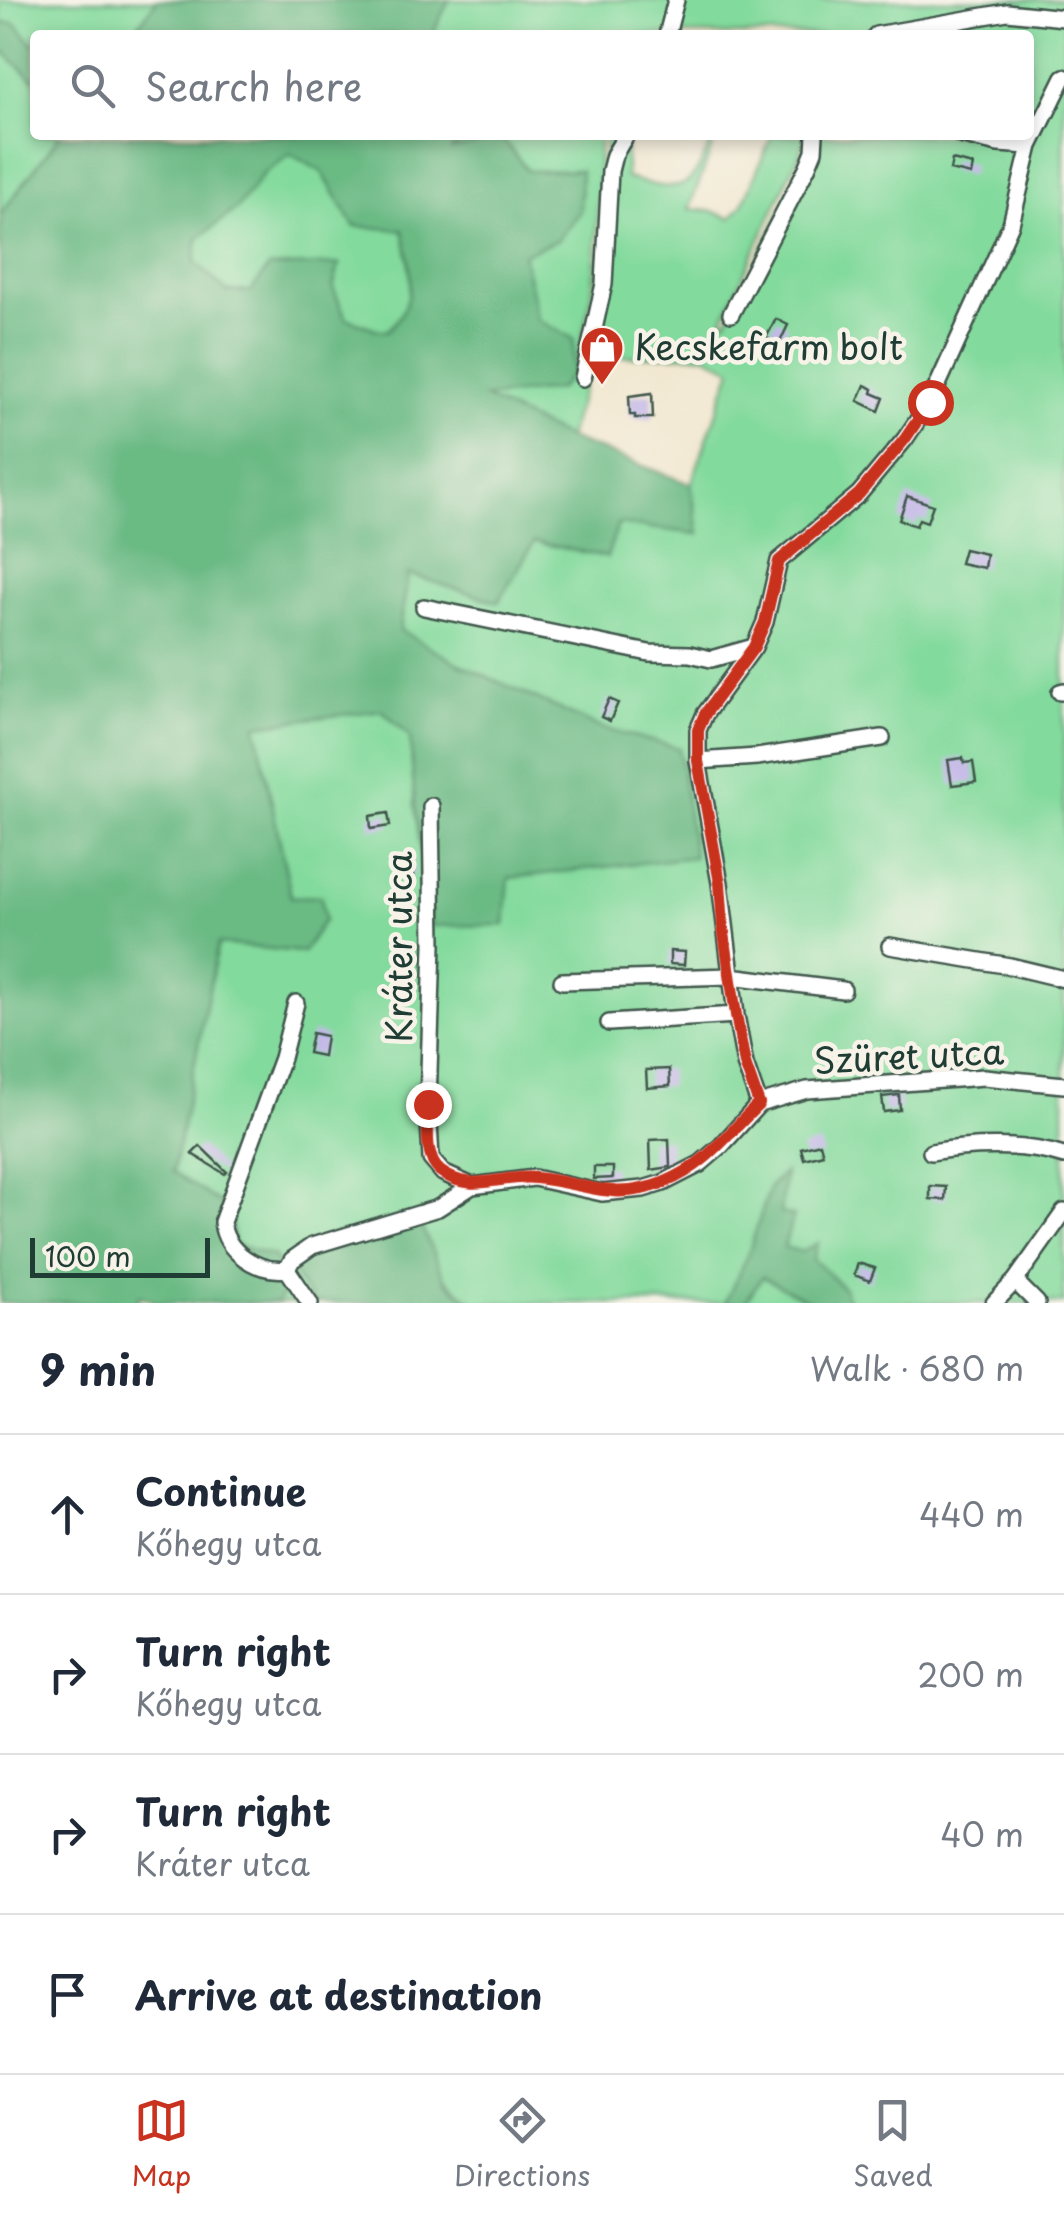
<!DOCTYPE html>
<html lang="en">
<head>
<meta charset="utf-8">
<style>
	:root { --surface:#fff; --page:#f6f6f7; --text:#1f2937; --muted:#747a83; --line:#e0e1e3; --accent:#c8321e }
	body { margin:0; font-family:"Playpen Sans",sans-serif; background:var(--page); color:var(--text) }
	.scale { position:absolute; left:30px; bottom:25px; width:180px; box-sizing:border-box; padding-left:10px; border:5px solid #1f3d34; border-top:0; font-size:28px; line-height:35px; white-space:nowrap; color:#1f3d34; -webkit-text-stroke:8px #f7f3e8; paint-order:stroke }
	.stop { position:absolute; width:30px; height:30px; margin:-22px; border:8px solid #c8321e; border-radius:50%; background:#fff }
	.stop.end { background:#c8321e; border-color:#fff; box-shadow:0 2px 10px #0008 }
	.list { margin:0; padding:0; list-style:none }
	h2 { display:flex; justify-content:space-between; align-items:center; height:130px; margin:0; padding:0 40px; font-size:42px }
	h2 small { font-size:32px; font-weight:400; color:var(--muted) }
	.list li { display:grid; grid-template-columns:65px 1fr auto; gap:30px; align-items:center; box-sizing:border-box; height:160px; padding:0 40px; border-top:2px solid var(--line) }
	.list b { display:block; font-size:38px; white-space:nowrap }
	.list p { margin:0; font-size:32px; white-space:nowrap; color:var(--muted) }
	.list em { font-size:32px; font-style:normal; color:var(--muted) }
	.icon { flex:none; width:55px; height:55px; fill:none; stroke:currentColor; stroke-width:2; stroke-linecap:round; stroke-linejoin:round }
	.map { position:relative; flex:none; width:1064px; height:1303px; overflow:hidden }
	.search { position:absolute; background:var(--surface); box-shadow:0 5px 15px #0003; left:30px; right:30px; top:30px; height:110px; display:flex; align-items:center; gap:25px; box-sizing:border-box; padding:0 35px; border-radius:10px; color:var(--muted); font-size:38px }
	.sheet { height:770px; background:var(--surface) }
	nav { display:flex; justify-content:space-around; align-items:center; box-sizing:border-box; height:140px; border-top:2px solid var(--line); background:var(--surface); font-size:28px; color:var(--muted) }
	nav a { display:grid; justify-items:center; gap:5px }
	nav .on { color:var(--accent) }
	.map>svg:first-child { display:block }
	.green { fill:#83da9d; stroke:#518c68; stroke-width:2.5 }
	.forest { fill:#6aba84; stroke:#447c5c; stroke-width:2.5; fill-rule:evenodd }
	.building { fill:#c3b7e8 }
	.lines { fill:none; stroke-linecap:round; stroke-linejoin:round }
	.minor-casing { stroke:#3f574c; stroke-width:20 }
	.minor { stroke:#fff; stroke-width:15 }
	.route { stroke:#c8321e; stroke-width:12 }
	.labels { text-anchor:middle; stroke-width:9; stroke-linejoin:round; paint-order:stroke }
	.poi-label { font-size:35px; fill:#1f3d34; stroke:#f7f3e8; text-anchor:start }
	.street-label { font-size:35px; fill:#1f3d34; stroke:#f7f3e8 }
</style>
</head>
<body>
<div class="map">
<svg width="1064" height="1303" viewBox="0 0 1064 1303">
	<rect width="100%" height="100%" fill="#f7f3e8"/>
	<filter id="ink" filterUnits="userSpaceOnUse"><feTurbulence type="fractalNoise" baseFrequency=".01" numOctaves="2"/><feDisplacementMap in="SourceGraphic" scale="20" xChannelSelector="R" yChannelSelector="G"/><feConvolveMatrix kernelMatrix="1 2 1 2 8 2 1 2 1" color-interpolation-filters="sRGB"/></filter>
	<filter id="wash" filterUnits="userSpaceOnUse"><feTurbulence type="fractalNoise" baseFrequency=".0048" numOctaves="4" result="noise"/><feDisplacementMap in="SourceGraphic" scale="40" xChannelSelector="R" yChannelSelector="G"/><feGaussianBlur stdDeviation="2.25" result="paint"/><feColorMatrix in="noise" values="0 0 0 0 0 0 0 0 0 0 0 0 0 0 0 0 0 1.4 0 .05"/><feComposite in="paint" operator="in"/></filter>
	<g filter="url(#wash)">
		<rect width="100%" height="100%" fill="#f2e8d1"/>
		<path class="green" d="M0 0H157L131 35H35V47L15 23H0Z
			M449 0H1064V1303H474L388 1230 305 1259 313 1303H276L286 1292 234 1244 173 1172 218 944 303 952 255 724 382 710 410 737 415 807 509 878 679 748 601 728 459 664 400 631 408 574 498 602 534 542 607 557 618 524 699 533 691 484 732 369 705 355 588 357 605 211V135H626V178C688 195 691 190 713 135H717L689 209 712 211 731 218 743 204 772 135H805L801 151 723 319 727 321 818 135H1029V35H432Z
			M0 48 35 81V135H60L0 215Z
			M470 135H599C599 187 598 239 592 291 588 319 577 346 576 374L586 378 568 438 482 398 559 389 538 320 523 253 558 240 528 171 447 151Z
			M290 154 322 172 354 226 403 229C411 269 420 299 388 331L375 329 346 318 333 288 339 265 251 291 227 292 195 262 198 238 237 208 264 173Z"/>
		<path class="forest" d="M157 0H449L432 35H131Z
			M0 23H15L35 47V81L0 48Z
			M60 135H470L450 150 502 138 528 171 581 170 580 211 558 240 523 254 538 320 574 339 572 374 559 389 484 398 568 438 691 484 699 534 618 524 607 557 534 542 498 602 408 574 400 630 459 664 601 728 679 748 694 857 509 878 505 925 431 926 415 807 410 736 382 710 256 725 291 897 321 896 325 919 303 952 218 944 173 1172 230 1210 234 1244 275 1257 286 1292 276 1303H159L140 1296 136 1303H0V215ZM291 154 322 172 354 226 403 230C411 269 420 299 387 331L375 329 346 318 333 288 339 264 269 267 251 291 227 292 195 262 198 239 237 208 264 173Z
			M785 1172 780 1213 793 1216 784 1247 802 1252 818 1243 813 1259 844 1289 849 1303H812L762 1277 745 1303H725L750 1249 770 1186Z
			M419 1221 446 1282 474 1303H313L294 1275 296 1261Z"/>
		<g id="blocks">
			<path class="building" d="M952 160 973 165 971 175 950 170Z
				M776 319 788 325 779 344 766 338Z
				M865 385 873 389 872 393 884 398 879 411 858 401Z
				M652 393 653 418H635V415H630L629 396Z
				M907 496 933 505 927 522 919 519 916 526 899 520Z
				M964 549 986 554 984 568 960 563Z
				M609 699 618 703 610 721 601 717Z
				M963 758 964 763 973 762 976 782 952 785 948 760Z
				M388 813 390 826 371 829 370 816Z
				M413 859 414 875 393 876V860Z
				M670 951 685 952 684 965 670 964Z
				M312 1033 326 1036 323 1056 308 1053Z
				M669 1069 670 1086 647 1088 646 1070Z
				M899 1095 900 1110 884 1112 882 1097Z
				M669 1139 670 1167 651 1170 650 1140Z
				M820 1143 823 1154 804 1159 801 1148Z
				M200 1146 227 1172 225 1174 192 1154Z
				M594 1167H613V1178L594 1179Z
				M930 1186 946 1187 945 1200 930 1199Z
				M858 1263 875 1268 870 1281 854 1275Z"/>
		</g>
	</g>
	<g filter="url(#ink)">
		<use href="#blocks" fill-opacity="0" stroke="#3f574c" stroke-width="2.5"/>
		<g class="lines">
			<defs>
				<path id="minor" d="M667 35 676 0
					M876 35 1007 12 1064 18
					M960 135 998 144 1030 146
					M731 314 807 168 814 151 815 135
					M583 378 604 284 610 171 614 155 626 135
					M424 607 649 653 690 654 711 659 754 647
					M1060 692 1064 691
					M698 761 757 757 882 738
					M431 806 433 945 428 1104 431 1159 443 1173 472 1186
					M890 946 1010 966 1064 979
					M562 981 731 976 843 990
					M609 1023 736 1015
					M759 1104 745 1064 736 1015 720 883 698 761V730L705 714 754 647 765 622 779 561 859 494 905 439 930 402 1011 224 1030 146 1064 77
					M931 1152C971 1145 1025 1143 1064 1156
					M287 1269C258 1273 225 1252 222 1222L282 1058 296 1003
					M1015 1281 1037 1303
					M310 1303 287 1269 292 1260 312 1246 438 1208 472 1186 534 1178 602 1193 643 1189 663 1183 700 1164 721 1146 759 1104 807 1090 984 1077 1064 1085
					M994 1303 1015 1281 1064 1212"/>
			</defs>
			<use href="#minor" class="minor-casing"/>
			<use href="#minor" class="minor"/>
		</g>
	</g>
	<g class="lines" filter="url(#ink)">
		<path class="route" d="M428 1104C429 1124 423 1157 440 1171 471 1195 502 1174 536 1178 587 1183 612 1203 665 1182 707 1165 728 1133 759 1104L745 1064 736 1015 723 926 720 883 698 761V730L705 714 754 647 765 622 779 561 859 494 905 439 930 402"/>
	</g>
	<defs>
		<symbol id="shop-pin" viewBox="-11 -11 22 30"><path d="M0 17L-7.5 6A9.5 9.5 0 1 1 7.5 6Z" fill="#c8321e" stroke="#f7f3e8"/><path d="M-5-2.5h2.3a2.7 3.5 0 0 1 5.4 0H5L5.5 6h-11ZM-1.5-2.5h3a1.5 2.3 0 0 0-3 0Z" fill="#fff"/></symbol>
	</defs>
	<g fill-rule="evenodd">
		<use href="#shop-pin" x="577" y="323" width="50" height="68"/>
	</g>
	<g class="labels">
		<g class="poi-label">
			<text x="634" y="360">Kecskefarm bolt</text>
		</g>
		<g class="street-label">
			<text transform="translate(400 947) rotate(-90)" y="12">Kráter utca</text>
			<text transform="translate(909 1057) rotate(-3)" y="12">Szüret utca</text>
		</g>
	</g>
</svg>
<div class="scale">100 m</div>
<div class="stop" style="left:930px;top:402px"></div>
<div class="stop end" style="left:428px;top:1104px"></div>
<div class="search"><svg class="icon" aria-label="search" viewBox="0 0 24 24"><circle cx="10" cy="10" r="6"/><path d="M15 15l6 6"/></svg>Search here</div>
</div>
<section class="sheet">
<h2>9 min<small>Walk · 680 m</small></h2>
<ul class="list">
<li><svg class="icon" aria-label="ahead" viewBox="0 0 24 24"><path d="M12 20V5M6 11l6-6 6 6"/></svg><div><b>Continue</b><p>Kőhegy utca</p></div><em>440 m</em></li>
<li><svg class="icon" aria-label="right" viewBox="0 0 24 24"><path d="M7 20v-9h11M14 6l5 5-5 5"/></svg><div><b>Turn right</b><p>Kőhegy utca</p></div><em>200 m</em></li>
<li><svg class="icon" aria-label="right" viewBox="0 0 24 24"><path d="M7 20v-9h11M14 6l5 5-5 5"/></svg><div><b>Turn right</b><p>Kráter utca</p></div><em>40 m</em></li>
<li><svg class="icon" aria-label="arrive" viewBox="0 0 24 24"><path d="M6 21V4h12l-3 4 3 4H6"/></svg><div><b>Arrive at destination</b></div></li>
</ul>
</section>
<nav>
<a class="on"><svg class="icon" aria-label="map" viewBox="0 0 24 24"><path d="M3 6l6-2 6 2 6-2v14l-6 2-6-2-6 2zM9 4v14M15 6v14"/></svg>Map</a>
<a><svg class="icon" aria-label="directions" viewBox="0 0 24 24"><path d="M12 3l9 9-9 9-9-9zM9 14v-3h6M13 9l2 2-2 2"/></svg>Directions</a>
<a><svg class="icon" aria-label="saved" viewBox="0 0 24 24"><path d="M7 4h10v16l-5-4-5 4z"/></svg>Saved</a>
</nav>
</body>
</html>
